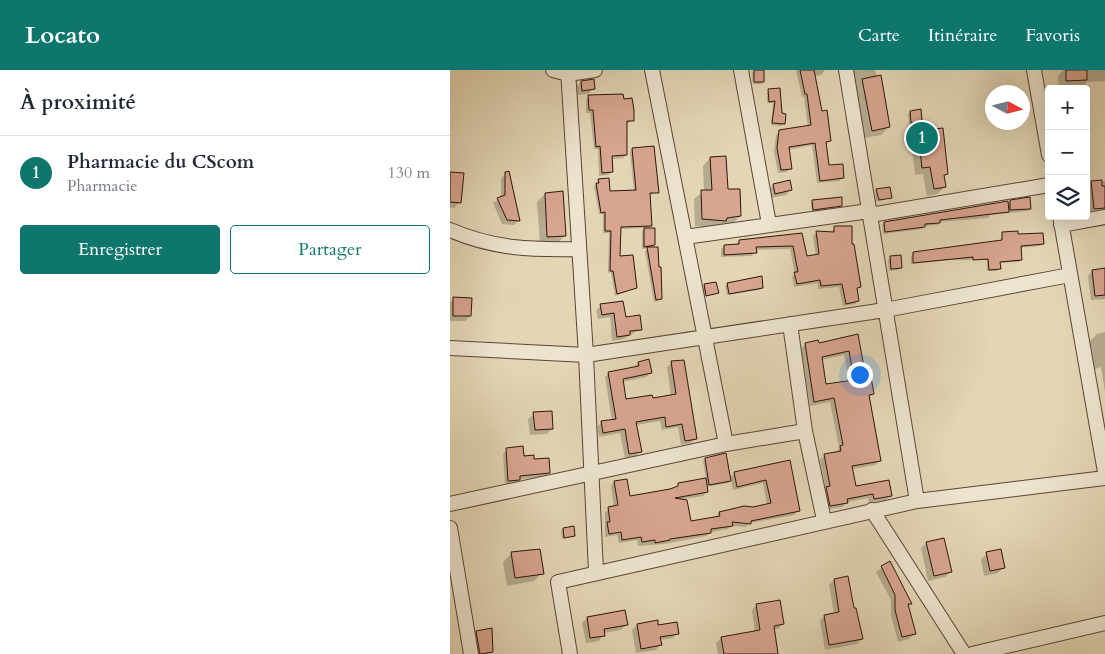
<!DOCTYPE html>
<html lang="fr">
<head>
<meta charset="utf-8">
<style>
	:root { --surface:#fff; --page:#f6f6f7; --text:#1f2937; --muted:#747a83; --line:#e0e1e3; --accent:#0f766e }
	body { margin:0; font-family:Cardo,serif; background:var(--page); color:var(--text) }
	.controls { position:absolute; right:15px; top:15px; display:grid; overflow:hidden; border-radius:5px; box-shadow:0 5px 20px #0002 }
	.controls button { width:45px; height:45px; display:grid; place-items:center; padding:0; border:0; border-bottom:1px solid var(--line); background:var(--surface); color:var(--text); font:25px sans-serif }
	.compass { position:absolute; left:535px; top:15px; width:45px; height:45px; border-radius:50%; background:var(--surface); box-shadow:0 5px 20px #0002; rotate:97deg }
	.you { position:absolute; left:409px; top:304px; width:18px; height:18px; margin:-12px; border:4px solid #fff; border-radius:50%; background:#1a73e8; box-shadow:0 0 0 8px #1a73e833 }
	.badge { display:grid; place-items:center; width:32px; height:32px; border-radius:50%; background:var(--accent); color:#fff; font-size:16px; font-weight:700 }
	.pin { position:absolute; translate:-50% -50%; border:2px solid #fff; box-shadow:0 1px 5px #0006 }
	.list { margin:0; padding:0; list-style:none }
	h2 { display:flex; justify-content:space-between; align-items:center; height:65px; margin:0; padding:0 20px; font-size:21px }
	h2 small { font-size:16px; font-weight:400; color:var(--muted) }
	.list li { display:grid; grid-template-columns:32px 1fr auto; gap:15px; align-items:center; box-sizing:border-box; height:75px; padding:0 20px; border-top:1px solid var(--line) }
	.list b { display:block; font-size:19px; white-space:nowrap }
	.list p { margin:0; font-size:16px; white-space:nowrap; color:var(--muted) }
	.list em { font-size:16px; font-style:normal; color:var(--muted) }
	.actions { display:flex; gap:10px; padding:15px 20px }
	.actions a { flex:1; padding:11px 0; border:1px solid var(--accent); border-radius:5px; text-align:center; font-size:18px; color:var(--accent) }
	.actions .main { background:var(--accent); color:#fff }
	.icon { flex:none; width:28px; height:28px; fill:none; stroke:currentColor; stroke-width:2; stroke-linecap:round; stroke-linejoin:round }
	.map { position:relative; flex:none; width:655px; height:584px; overflow:hidden }
	header { display:flex; align-items:center; gap:30px; box-sizing:border-box; height:70px; padding:0 25px; background:var(--accent); color:#fff }
	header strong { font-size:24px }
	nav { display:flex; gap:28px; margin-inline-start:auto; font-size:18px }
	main { display:flex }
	aside { flex:1; background:var(--surface) }
	.map>svg:first-child { display:block }
	.shadow { fill:#0003; fill-rule:evenodd }
	.building { fill:#d8a590; stroke:#2e140b; fill-rule:evenodd }
	.lines { fill:none; stroke-linecap:round; stroke-linejoin:round }
	.minor-casing { stroke:#5b4436; stroke-width:16 }
	.minor { stroke:#ede4cf; stroke-width:14 }
</style>
</head>
<body>
<header>
<strong>Locato</strong>
<nav><a>Carte</a><a>Itinéraire</a><a>Favoris</a></nav>
</header>
<main>
<aside>
<h2>À proximité<small></small></h2>
<ul class="list">
<li><span class="badge">1</span><div><b>Pharmacie du CScom</b><p>Pharmacie</p></div><em>130 m</em></li>
</ul>
<div class="actions"><a class="main">Enregistrer</a><a>Partager</a></div>
</aside>
<div class="map">
<svg width="655" height="584" viewBox="0 0 655 584">
	<rect width="100%" height="100%" fill="#e3d6b5"/>
	<filter id="stains"><feTurbulence type="fractalNoise" baseFrequency=".004" numOctaves="4"/><feColorMatrix values="0 0 0 0 .2 0 0 0 0 .09 0 0 0 0 .02 0 0 0 .5 -.17"/></filter>
	<radialGradient id="worn" r=".72"><stop offset=".6" stop-color="#630" stop-opacity="0"/><stop offset="1" stop-color="#630" stop-opacity=".3"/></radialGradient>
	<path class="shadow" d="M346 0H375L371 5 364 6 379 71 376 74 377 97 393 107 389 111 367 113 362 75 338 80 340 98 337 102 328 103 324 82 326 65 330 61 358 57 354 27H352Z
		M397 0H425L439 57 431 65 414 68Z
		M613 0H655V11L636 12V19H609L608 6Z
		M305 1 313 12 311 14H303L302 3Z
		M131 12 143 19 138 24 127 25 126 17Z
		M329 19 334 54 331 56 321 55 323 33H317V22Z
		M139 26 183 50 176 54V85L173 88 161 89V102L158 105 149 106 148 79H144L140 43H136V30Z
		M460 42 471 51 469 53 459 55 458 44Z
		M469 62 497 103 493 107 495 117 487 124 477 126 473 104 465 105 461 69Z
		M183 79 208 122 199 125 201 156 197 159 204 175 200 179 210 229 208 231 204 232 195 181 198 178 192 179V161L195 158 169 159V187L186 218 165 226 161 202 158 203 159 163H153V144H149L144 116 149 111 159 122 184 121 180 81Z
		M260 88 290 146 282 154 270 155 268 158 245 156 244 129 254 121 253 96Z
		M0 102 9 133 4 138 0 137Z
		M56 103 69 150 64 155 52 154 43 133 51 128V108Z
		M655 111V145L636 147V118L642 113Z
		M339 112 341 119 336 125 320 128 318 121 323 115Z
		M427 120 440 128 426 132 425 122Z
		M95 124 115 165 107 174 90 175 87 132Z
		M363 131 391 135 389 138 362 142 361 133Z
		M560 132 580 138 578 141 541 145 538 148 489 152 487 155 474 156 472 159 433 164 432 155 434 153 557 135Z
		M385 157 400 175 410 216 406 220 408 230 405 234 393 236 389 217 368 219V213L344 217 342 207 345 204 340 179 305 180 302 186 271 187V179L274 176 286 174 289 171 351 165 356 188 366 186 363 166 366 163H381Z
		M553 163 592 174 590 176 570 178 571 190 569 192 549 193 547 201H537V190H501L461 194V186L463 183 550 172Z
		M441 187 450 198 448 200 439 201 438 190Z
		M655 199V229L641 230 638 206 642 201Z
		M311 208 312 218 309 220 277 225 275 216 277 214Z
		M254 216 267 222 254 227 252 218Z
		M4 229 20 246 15 251H0V232Z
		M151 236 175 248 190 259 174 269 162 271 160 247 148 249 146 240Z
		M655 262V322L651 297 645 299 640 271 647 264Z
		M407 266 414 305 423 323 418 328 429 391 425 395 402 399 405 417 441 425 436 430 419 433 418 428 397 432 392 437 376 440 372 423 376 419 370 390 375 385 386 383 389 378 380 332 360 336 351 278 356 274H368ZM394 285 400 312 375 315 371 290Z
		M222 292 245 369 241 373 231 375 228 357 212 360 210 351 186 355 190 381 186 386 175 388 170 363 149 367 147 357 151 353 162 351 155 307 159 303 183 298 188 293 201 302 196 307 172 312 175 331 202 330 221 326 217 297Z
		M84 344 102 359 97 364 80 365 78 349Z
		M57 380 83 390 99 403 95 407 69 409 65 413 55 415 53 384Z
		M255 389 279 408 285 403 339 391 348 441 344 445 300 453 296 457 281 456 278 459 261 462 256 466 215 474 188 476 187 470 169 473 167 465 155 467V442L164 437 161 416 164 412 179 427 225 418 229 414 256 410 253 391ZM281 409 283 420 313 413 317 435 269 443 266 447 240 452 229 430 253 426 257 422 256 417 278 413Z
		M113 459 124 465 112 469 111 461Z
		M477 473 500 502 495 507 478 511 471 478Z
		M89 480 92 503 84 511 57 516 53 492 61 484Z
		M537 484 553 498 548 503 534 506 531 489Z
		M439 493 460 534 457 537 464 564 459 569 448 572 441 545V530L426 502Z
		M384 510 412 569 407 574 375 580 370 551 374 546 384 544 379 515Z
		M307 535 333 554 328 559H323L327 584H268L266 573 271 568 305 562 302 540Z
		M137 548 176 555 171 560 154 563 149 571 136 573 132 553Z
		M187 555 207 556 228 563 223 568 210 570V575L206 580 186 583 182 560Z
		M27 562 42 581 40 584H24L21 567Z"/>
	<path class="building" d="M304 0H314V12H304Z
		M350 0H364L372 41 377 40 381 71 376 72 379 95 393 94 394 108 370 111 365 73 339 77 342 99 331 100 327 78 329 60 361 55 357 24H355Z
		M616 0H637V10L616 11Z
		M431 5 440 57 422 61 412 9Z
		M144 9 145 19 132 21 131 11Z
		M330 18 332 43 336 44 335 54 322 53 325 31 319 32 318 19Z
		M173 24 174 29 182 28 184 40V51H177V85L162 86 163 102 152 103 150 76 146 77 143 40H139L138 25Z
		M471 39 472 51 461 53 460 41Z
		M493 58 498 104 494 105 496 117 484 119 480 97 472 98 468 61Z
		M204 76 209 123H200L202 156 171 157 170 186 183 185 187 218 167 224 163 201H160L161 161H155V142L151 143 146 113H149L148 109 159 108 160 121 186 120 182 78Z
		M276 86 278 119H290L291 146 277 148 276 151 252 149 251 120H262L260 87Z
		M59 101 70 151 57 150 47 128 55 125V102Z
		M0 102 14 103 11 133 0 132Z
		M340 110 342 120 325 124 323 114Z
		M652 110V116H655V138L644 139 641 111Z
		M440 117 442 128 429 130 426 119Z
		M113 121 116 166 97 167 95 123Z
		M392 127V136L363 140 362 130Z
		M580 127 581 139 560 140V130Z
		M558 131 559 142 490 150V153L475 154V157L435 162 434 152Z
		M384 156H402V174H404L411 217 407 218 409 231 396 234 392 214 371 216 370 210 347 214 344 202H348L343 176 306 177 307 183 274 185V175L289 174V170L352 163 357 186 369 184 366 161 384 162Z
		M194 158H205V175L194 177Z
		M568 161V164L593 163 594 174 571 176 572 190 550 192 551 199 539 200 538 189 523 190V187L463 193V182L552 170V162Z
		M197 177H208L209 197H211L212 229 206 230Z
		M451 185 452 198 441 199 440 186Z
		M655 198V225L645 226 642 200Z
		M312 206 313 218 279 224 277 213Z
		M266 212 269 223 256 226 254 214Z
		M3 227 22 228 21 246H3Z
		M173 231 176 247 190 245 192 260 180 261V265L167 267 164 243 152 245 150 234Z
		M408 264 415 303 420 302 424 324 419 325 431 391 402 396 406 416 439 410 442 426 424 429 423 424 397 429 398 433 380 436 376 417 380 416 374 384 391 381 390 376 393 375 384 328 364 332 355 273 368 270 369 273ZM399 281 404 310 376 314 372 287Z
		M199 289 202 303 173 309 176 329 202 325 203 328 226 324 221 291 234 290 247 369 235 371 232 354 216 357 215 347 186 352 192 382 179 384 175 359 153 363 151 351 166 349 158 302 189 296 188 292Z
		M102 341 103 359 85 360 83 342Z
		M73 376 74 386 84 385V389L99 388 100 403 70 406V410L58 411 56 378Z
		M276 383 281 411 259 415 255 388Z
		M340 390 350 441 301 451V454L282 452 283 456 261 459V463L220 469V470L205 473V470L192 472 191 467 172 470 171 462 159 464 157 452H160L158 437 168 435 164 411 177 409 180 426 220 419 228 416V413L256 408 258 422 225 428 237 430 241 451 270 446 269 442 294 436 303 437 321 433 316 410 287 417 284 402Z
		M124 456 125 466 114 468 113 458Z
		M494 468 502 502 484 506 476 472Z
		M90 479 94 504 65 508 61 482Z
		M551 479 555 498 540 501 536 482Z
		M440 491 462 534H458L466 564 452 567 445 540V525L431 496Z
		M398 506 404 538H406L413 569 379 575 374 545 389 542 384 509Z
		M330 530 334 554 324 556 328 584H274L271 567 310 560 306 534Z
		M175 540 178 555 154 559 155 566 140 568 137 547Z
		M208 550V555L227 552 229 564 210 567 212 575 191 579 187 554Z
		M42 558 43 582 30 584 26 561Z"/>
	<g class="lines">
		<defs>
			<path id="minor" d="M103 0 118 4 145 0
				M118 0 136 285 146 502
				M202 0 276 374
				M291 0 319 154
				M396 0 467 431
				M584 0 599 85
				M420 145 599 115
				M610 146 655 402
				M611 155 655 147
				M0 160C44 179 82 180 129 179
				M235 167 419 141
				M340 254 355 361 374 450
				M0 278 136 285 435 240 620 205
				M0 434 276 374 355 361
				M422 440 514 584
				M0 458 21 584
				M120 584 108 512 467 431 655 408
				M522 584 655 553"/>
		</defs>
		<use href="#minor" class="minor-casing"/>
		<use href="#minor" class="minor"/>
	</g>
	<rect width="100%" height="100%" filter="url(#stains)"/>
	<rect width="100%" height="100%" fill="url(#worn)"/>
</svg>
<div class="controls">
<button>+</button>
<button>−</button>
<button><svg class="icon" aria-label="layers" viewBox="0 0 24 24"><path d="M12 4l9 5-9 5-9-5zM3 14l9 5 9-5"/></svg></button>
</div>
<svg class="compass" viewBox="-18 -18 36 36"><path d="M0-13l5 13h-10z" fill="#e53935"/><path d="M0 13l5-13h-10z" fill="#747a83"/></svg>
<div class="you"></div>
<div class="pin badge" style="left:472px;top:68px">1</div>
</div>
</main>
</body>
</html>
